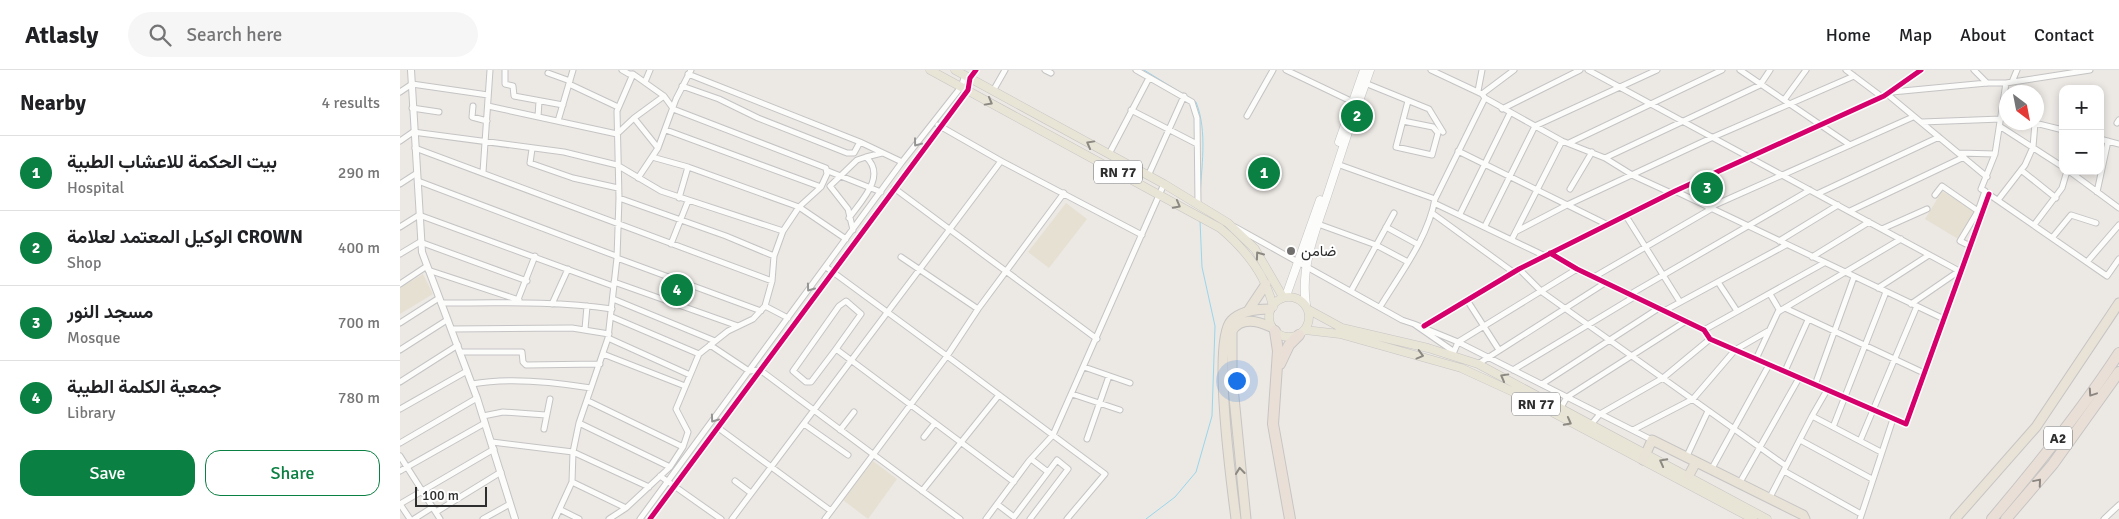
<!DOCTYPE html>
<html lang="en">
<head>
<meta charset="utf-8">
<style>
	:root { --surface:#fff; --page:#f6f6f6; --text:#202124; --muted:#757577; --line:#e0e0e0; --accent:#0b8043 }
	body { margin:0; font-family:Signika,Vazirmatn,sans-serif; background:var(--page); color:var(--text) }
	.controls { position:absolute; right:15px; top:15px; display:grid; overflow:hidden; border-radius:10px; box-shadow:0 2px 8px #0003 }
	.controls button { width:45px; height:45px; display:grid; place-items:center; padding:0; border:0; border-bottom:1px solid var(--line); background:var(--surface); color:var(--text); font:25px sans-serif }
	.compass { position:absolute; left:1599px; top:15px; width:45px; height:45px; border-radius:50%; background:var(--surface); box-shadow:0 2px 8px #0003; rotate:148deg }
	.scale { position:absolute; left:15px; bottom:12px; width:72px; box-sizing:border-box; padding-left:5px; border:2px solid #2e2e2e; border-top:0; font-size:14px; line-height:18px; white-space:nowrap; color:#2e2e2e; -webkit-text-stroke:4px #fff; paint-order:stroke }
	.you { position:absolute; left:836px; top:310px; width:18px; height:18px; margin:-12px; border:4px solid #fff; border-radius:50%; background:#1a73e8; box-shadow:0 0 0 8px #1a73e833 }
	.badge { display:grid; place-items:center; width:32px; height:32px; border-radius:50%; background:var(--accent); color:#fff; font-size:16px; font-weight:700 }
	.pin { position:absolute; translate:-50% -50%; border:2px solid #fff; box-shadow:0 1px 5px #0006 }
	.list { margin:0; padding:0; list-style:none }
	h2 { display:flex; justify-content:space-between; align-items:center; height:65px; margin:0; padding:0 20px; font-size:21px }
	h2 small { font-size:16px; font-weight:400; color:var(--muted) }
	.list li { display:grid; grid-template-columns:32px 1fr auto; gap:15px; align-items:center; box-sizing:border-box; height:75px; padding:0 20px; border-top:1px solid var(--line) }
	.list b { display:block; font-size:19px; white-space:nowrap }
	.list p { margin:0; font-size:16px; white-space:nowrap; color:var(--muted) }
	.list em { font-size:16px; font-style:normal; color:var(--muted) }
	.actions { display:flex; gap:10px; padding:15px 20px }
	.actions a { flex:1; padding:11px 0; border:1px solid var(--accent); border-radius:15px; text-align:center; font-size:18px; color:var(--accent) }
	.actions .main { background:var(--accent); color:#fff }
	.icon { flex:none; width:28px; height:28px; fill:none; stroke:currentColor; stroke-width:2; stroke-linecap:round; stroke-linejoin:round }
	.map { position:relative; flex:none; width:1719px; height:449px; overflow:hidden }
	header { display:flex; align-items:center; gap:30px; box-sizing:border-box; height:70px; padding:0 25px; background:var(--surface); border-bottom:1px solid var(--line) }
	header strong { font-size:24px }
	nav { display:flex; gap:28px; margin-inline-start:auto; font-size:18px }
	.search { width:350px; height:45px; background:var(--page); display:flex; align-items:center; gap:12px; box-sizing:border-box; padding:0 18px; border-radius:28px; color:var(--muted); font-size:19px }
	main { display:flex }
	aside { flex:1; background:var(--surface) }
	.map>svg:first-child { display:block }
	.education { fill:#e6e0d3 }
	.lines { fill:none; stroke-linecap:round; stroke-linejoin:round }
	.stream { stroke:#99d6ec; stroke-width:1 }
	.minor-casing { stroke:#c5c4c5; stroke-width:7 }
	.tertiary-casing { stroke:#c5c4c5; stroke-width:8 }
	.secondary-casing { stroke:#c5c4c5; stroke-width:9 }
	.primary-casing { stroke:#c6c5c4; stroke-width:9 }
	.trunk-casing { stroke:#c6c5c4; stroke-width:11 }
	.motorway-casing { stroke:#c6c5c4; stroke-width:12 }
	.minor { stroke:#fcfcfb; stroke-width:5 }
	.tertiary { stroke:#fcfcfb; stroke-width:6 }
	.secondary { stroke:#fcfcfb; stroke-width:8 }
	.primary { stroke:#e8e4d6; stroke-width:8 }
	.trunk { stroke:#e9e2d6; stroke-width:9 }
	.motorway { stroke:#eadfd6; stroke-width:10 }
	.cycleway-casing { stroke:#fff; stroke-width:8 }
	.cycleway { stroke:#d6006c; stroke-width:5 }
	.oneway { stroke:#8b8982 }
	.oneway2 { stroke:#959594 }
	.oneway3 { stroke:#8c8682 }
	.oneway4 { stroke:#8c8882 }
	.poi-dot { fill:#706f6e; stroke:#fff; stroke-width:2 }
	.labels { text-anchor:middle; stroke-width:4; stroke-linejoin:round; paint-order:stroke }
	.shield { fill:#fff; stroke:#6d6d6d; stroke-width:1 }
	.shield-label { font-size:14px; font-weight:bold; fill:#2e2e2e }
	.poi-label { font-size:15px; fill:#2e2e2e; stroke:#fff; text-anchor:start }
</style>
</head>
<body>
<header>
<strong>Atlasly</strong>
<div class="search"><svg class="icon" aria-label="search" viewBox="0 0 24 24"><circle cx="10" cy="10" r="6"/><path d="M15 15l6 6"/></svg>Search here</div>
<nav><a>Home</a><a>Map</a><a>About</a><a>Contact</a></nav>
</header>
<main>
<aside>
<h2>Nearby<small>4 results</small></h2>
<ul class="list">
<li><span class="badge">1</span><div><b>بيت الحكمة للاعشاب الطبية</b><p>Hospital</p></div><em>290 m</em></li>
<li><span class="badge">2</span><div><b>الوكيل المعتمد لعلامة CROWN</b><p>Shop</p></div><em>400 m</em></li>
<li><span class="badge">3</span><div><b>مسجد النور</b><p>Mosque</p></div><em>700 m</em></li>
<li><span class="badge">4</span><div><b>جمعية الكلمة الطيبة</b><p>Library</p></div><em>780 m</em></li>
</ul>
<div class="actions"><a class="main">Save</a><a>Share</a></div>
</aside>
<div class="map">
<svg width="1719" height="449" viewBox="0 0 1719 449">
	<rect width="100%" height="100%" fill="#ece8e4"/>
	<path class="education" d="M1542 121 1575 141 1558 169 1525 149Z
		M666 133 687 149 649 198 628 182Z
		M23 204 33 224 0 244V218Z
		M473 391 497 409 468 449 443 430Z"/>
	<g class="lines">
		<path class="stream" d="M744 0 796 32C808 62 801 98 800 129
			M746 449 775 427 796 402 812 346 815 256 802 197 800 150"/>
		<defs>
			<path id="minor" d="M105 0V14L113 16 114 26 163 35
				M222 0 229 4H233
				M645 0 651 3
				M736 0 792 32 797 48 798 134
				M886 0 955 33
				M1031 0 1082 24
				M1114 0 1082 24 1085 28 1162 71 1205 88 1234 106 1271 123
				M1188 0 1561 202
				M1340 0 1450 75
				M1446 0 1482 27
				M1574 0 1587 13
				M148 3 170 11
				M288 4 460 72 502 92
				M245 12 250 0
				M1612 12 1617 0
				M965 13 1029 39 1043 62
				M169 14 218 37
				M282 16 319 29 358 48 447 83H454L460 72
				M593 21 605 0
				M1078 21 1082 0
				M0 22 12 14 88 25
				M1492 22 1587 13H1606L1690 0
				M1487 24 1587 107
				M1384 30 1406 0
				M73 36 72 47 87 51
				M88 36 217 64 234 48 264 26
				M12 38 39 42
				M1102 39 1180 0
				M731 40 797 74
				M847 46 873 0
				M138 47 139 31
				M234 48 258 78
				M158 51 173 0
				M1003 51 1033 57 1038 63 1032 85 996 77 1008 31
				M1522 52 1601 49
				M1631 52 1663 60
				M1717 53 1719 50
				M538 55 601 91 742 165
				M1601 57 1663 97
				M266 60 421 117 427 104 426 98 273 39
				M1700 69 1719 74
				M0 71 13 62 164 82 217 95 261 121 383 161
				M1169 73 1322 0
				M15 78 372 211
				M132 79 130 93 173 108 218 118
				M1058 81 1208 155
				M1559 83 1595 84
				M709 84 749 8
				M252 87 288 97 399 137 383 161 374 186 372 211 365 236 353 249 328 261 299 284 276 339 288 362 283 377
				M1205 88 1360 15 1370 0
				M937 94 1035 129
				M1621 100 1656 128
				M428 101 481 122
				M1669 101 1719 138
				M83 102 90 0
				M748 106 784 26
				M238 108 258 78 276 29 291 0
				M18 111 216 186
				M0 114 17 103
				M421 117 399 137 446 169
				M494 118 697 269
				M1170 119 1192 82
				M1275 121 1544 249
				M1697 122 1708 71
				M1587 123 1707 206 1719 189
				M1417 124 1539 67
				M1535 125 1542 116 1578 141
				M219 128 326 166 374 186
				M279 128 288 97
				M1598 130 1625 95 1633 77 1635 53
				M1034 133 1145 186
				M1308 138 1513 47
				M1450 141 1564 87
				M1032 143 1113 202
				M1060 144 1110 43
				M1226 146 1280 232
				M449 148C461 131 487 106 466 87L482 83
				M918 154 976 175 1008 192
				M1634 155 1662 118 1667 101
				M1085 156 1135 56 1257 0
				M0 157 19 145 213 216
				M835 157 1002 250 1014 254 1053 281
				M986 157 1017 174
				M1482 159 1527 139
				M453 160 448 139 430 116 457 90 466 87
				M1117 161 1167 135 1311 68 1454 6
				M1652 168 1671 145 1696 153
				M1112 169 1162 71
				M1379 171 1438 135
				M271 174 288 131
				M1570 176 1560 171 1578 141 1585 121 1581 119 1595 84 1606 13
				M1150 183 1177 199 1304 260 1310 269 1506 354 1589 124
				M0 184 20 172 127 211
				M501 187 578 239
				M1412 187 1469 152
				M217 188 361 241
				M1687 192 1719 155
				M426 197 547 286 578 239 664 123
				M1119 199 1142 222 1386 396
				M28 200 119 230
				M1194 207 1311 139
				M214 212 338 256
				M1318 212 1337 241
				M0 214 27 196
				M1478 218 1529 185
				M951 221 994 143
				M1370 224 1380 241
				M1229 225 1410 120
				M213 229 315 271
				M1067 230 1099 280
				M117 232 135 186
				M41 233C98 233 155 231 212 239
				M152 234 168 199
				M1511 234 1559 201
				M365 236 388 248
				M980 237C1000 204 1028 168 1035 129L1085 28
				M1385 238 1524 303
				M1264 241 1386 175
				M212 247 299 284
				M0 253 39 228
				M1014 254 1058 272 1252 370
				M1024 256 1119 199 1275 121 1484 26 1521 0
				M51 259 172 258 209 264
				M185 259 187 236
				M1304 260 1424 193
				M208 268 290 305
				M310 275 349 301 360 300 560 449
				M436 279 461 244 446 231 439 236 393 301 406 312H411L436 279 614 412
				M0 280 47 250
				M61 282H122L123 292 126 295 200 294
				M203 284 285 316
				M1053 284 1058 272 1177 199
				M1356 289 1378 242 1501 169
				M1078 294 1205 213
				M684 297 730 313
				M1113 300 1234 227
				M1385 301 1408 250
				M0 312 58 275
				M72 314C109 307 154 312 191 318
				M1142 314 1259 238
				M1415 315 1454 207
				M672 324 720 340
				M0 339 67 301
				M1160 339 1167 327 1286 251
				M83 346 103 342 146 345
				M1412 346 1427 320
				M179 353 270 397
				M404 354 448 385
				M317 357 431 441
				M1189 357 1200 344 1263 308 1310 269
				M1433 357 1486 222
				M144 359 150 329
				M440 360 454 342
				M1233 360 1293 329 1335 280 1368 261
				M524 367 535 353
				M687 369 709 306
				M1400 370 1472 409
				M1460 371 1517 236
				M92 372 173 382 249 417
				M0 373 77 328
				M0 386 40 449
				M1286 388 1308 341
				M1311 400 1369 295
				M0 401 85 353
				M1384 401 1461 444
				M260 406 321 449
				M335 411 351 423
				M172 412 226 438 270 397 283 377 188 331
				M1339 414 1399 308
				M522 421 599 325
				M1369 429 1412 346 1481 382
				M0 434 94 379
				M0 434 10 449
				M597 434 614 447 648 402 631 389
				M161 440 179 449
				M36 442 101 402
				M14 449 33 437
				M83 449 110 434
				M155 449 172 412 173 382 179 353 208 268 217 188 219 128 217 41 233 4 264 26 272 37
				M209 449 226 438
				M240 449 502 92 561 17 565 5
				M250 449 568 20 570 8 576 0
				M332 449 601 91
				M425 449 547 286 705 404 667 449
				M586 449 629 391 653 365 764 114
				M630 449 668 399 657 390 648 402
				M1460 449 1493 349
				M1704 449 1719 435"/>
			<path id="tertiary" d="M11 0 22 182 77 328 115 449"/>
			<path id="secondary" d="M939 72 964 0
				M886 226 920 130
				M906 235C900 196 916 160 928 123 941 82 955 41 970 0"/>
			<path id="primary" d="M530 0 820 158C845 179 866 204 873 237
				M555 0 764 114 828 153 855 179 883 227
				M869 247a20 20 0 1 1 40 0a20 20 0 1 1-40 0Z
				M909 240 942 258 1028 278 1078 294 1367 449
				M905 260 940 264 1061 298 1120 325 1353 449"/>
			<path id="trunk" d="M848 241 866 214
				M1243 390 1252 370 1403 445 1405 449
				M1289 405 1296 392
				M836 449C832 417 812 271 831 251 840 241 857 239 870 239
				M846 449 832 307V261C841 246 858 251 871 257
				M1555 449 1636 357 1719 233"/>
			<path id="motorway" d="M875 261 878 281 873 354 890 449
				M880 294 889 275 899 265
				M1592 449C1637 396 1681 341 1719 283
				M1606 449 1653 394 1719 302"/>
		</defs>
		<use href="#minor" class="minor-casing"/>
		<use href="#tertiary" class="tertiary-casing"/>
		<use href="#secondary" class="secondary-casing"/>
		<use href="#primary" class="primary-casing"/>
		<use href="#trunk" class="trunk-casing"/>
		<use href="#motorway" class="motorway-casing"/>
		<use href="#minor" class="minor"/>
		<use href="#tertiary" class="tertiary"/>
		<use href="#secondary" class="secondary"/>
		<use href="#primary" class="primary"/>
		<use href="#trunk" class="trunk"/>
		<use href="#motorway" class="motorway"/>
		<defs>
			<path id="cycleway" d="M1150 183 1177 199 1304 260 1310 269 1506 354 1589 124
				M1024 256 1119 199 1275 121 1484 26 1521 0
				M250 449 568 20 570 8 576 0"/>
		</defs>
		<use href="#cycleway" class="cycleway-casing"/>
		<use href="#cycleway" class="cycleway"/>
	</g>
	<defs><path id="oneway-chevron" d="M-2-3.5L2.5 0L-2 3.5" fill="none" stroke-width="1.6" stroke-linecap="round" stroke-linejoin="round" transform="scale(1.25)"/></defs>
	<g class="oneway">
		<use href="#oneway-chevron" transform="translate(589 32) rotate(29)"/>
		<use href="#oneway-chevron" transform="translate(690 74) rotate(-151)"/>
		<use href="#oneway-chevron" transform="translate(777 135) rotate(28)"/>
		<use href="#oneway-chevron" transform="translate(859 185) rotate(-126)"/>
		<use href="#oneway-chevron" transform="translate(1020 285) rotate(15)"/>
		<use href="#oneway-chevron" transform="translate(1104 307) rotate(-151)"/>
		<use href="#oneway-chevron" transform="translate(1168 352) rotate(28)"/>
		<use href="#oneway-chevron" transform="translate(1263 392) rotate(-152)"/>
	</g>
	<g class="oneway2">
		<use href="#oneway-chevron" transform="translate(517 73) rotate(127)"/>
		<use href="#oneway-chevron" transform="translate(410 218) rotate(126)"/>
		<use href="#oneway-chevron" transform="translate(314 349) rotate(126)"/>
	</g>
	<g class="oneway3">
		<use href="#oneway-chevron" transform="translate(1692 323) rotate(124)"/>
		<use href="#oneway-chevron" transform="translate(1638 412) rotate(-50)"/>
	</g>
	<use class="oneway4" href="#oneway-chevron" transform="translate(840 401) rotate(-96)"/>
	<circle class="poi-dot" cx="891" cy="181" r="5"/>
	<g class="labels">
		<g class="shield">
			<rect x="694" y="90.5" width="48" height="23" rx="4"/>
			<rect x="1112" y="322.5" width="48" height="23" rx="4"/>
			<rect x="1644" y="356.5" width="28" height="23" rx="4"/>
		</g>
		<g class="shield-label">
			<text x="718" y="107">RN 77</text>
			<text x="1136" y="339">RN 77</text>
			<text x="1658" y="373">A2</text>
		</g>
		<g class="poi-label">
			<text x="901" y="186">ضامن</text>
		</g>
	</g>
</svg>
<div class="controls">
<button>+</button>
<button>−</button>
</div>
<svg class="compass" viewBox="-18 -18 36 36"><path d="M0-13l5 13h-10z" fill="#e53935"/><path d="M0 13l5-13h-10z" fill="#757577"/></svg>
<div class="scale">100 m</div>
<div class="you"></div>
<div class="pin badge" style="left:864px;top:103px">1</div>
<div class="pin badge" style="left:957px;top:46px">2</div>
<div class="pin badge" style="left:1307px;top:118px">3</div>
<div class="pin badge" style="left:277px;top:220px">4</div>
</div>
</main>
</body>
</html>
